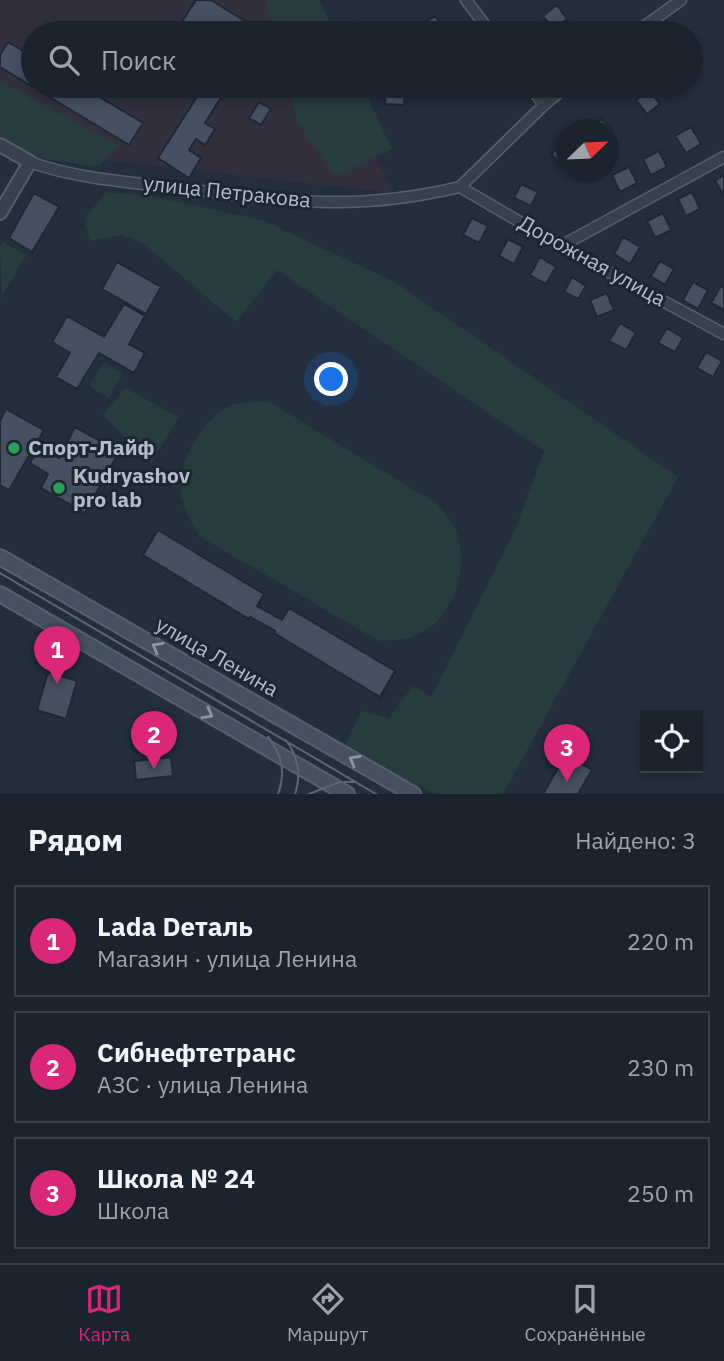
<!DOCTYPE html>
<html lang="ru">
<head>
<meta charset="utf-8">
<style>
	:root { --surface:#1b232e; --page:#282f3a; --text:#f1f3f6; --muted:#a0a4aa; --line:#39404a; --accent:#db2777 }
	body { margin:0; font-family:"IBM Plex Sans",sans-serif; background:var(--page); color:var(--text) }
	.controls { position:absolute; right:21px; bottom:21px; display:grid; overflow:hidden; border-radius:0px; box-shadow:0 4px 10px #0003 }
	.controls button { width:63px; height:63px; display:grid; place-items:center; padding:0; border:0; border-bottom:2px solid var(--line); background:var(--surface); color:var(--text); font:35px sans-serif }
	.compass { position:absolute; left:556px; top:119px; width:63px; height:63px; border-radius:50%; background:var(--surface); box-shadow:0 4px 10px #0003; rotate:67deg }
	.you { position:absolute; left:332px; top:380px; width:24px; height:24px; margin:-18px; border:5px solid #fff; border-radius:50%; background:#1a73e8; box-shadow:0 0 0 10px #1a73e833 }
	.badge { display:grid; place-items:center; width:46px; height:46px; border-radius:50%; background:var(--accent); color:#fff; font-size:23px; font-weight:700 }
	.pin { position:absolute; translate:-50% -58px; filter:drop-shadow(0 2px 4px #0008) }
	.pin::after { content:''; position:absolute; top:37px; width:24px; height:21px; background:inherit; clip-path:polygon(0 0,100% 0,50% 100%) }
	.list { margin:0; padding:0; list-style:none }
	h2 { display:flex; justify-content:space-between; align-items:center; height:91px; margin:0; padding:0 28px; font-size:30px }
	h2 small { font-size:23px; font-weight:400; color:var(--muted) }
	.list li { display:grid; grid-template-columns:46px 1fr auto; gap:21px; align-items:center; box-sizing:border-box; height:112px; margin:0 14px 14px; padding:0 14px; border:2px solid var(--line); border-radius:0px }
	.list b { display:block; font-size:26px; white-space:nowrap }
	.list p { margin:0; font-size:23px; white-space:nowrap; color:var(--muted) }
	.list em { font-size:23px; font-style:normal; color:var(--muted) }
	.icon { flex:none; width:38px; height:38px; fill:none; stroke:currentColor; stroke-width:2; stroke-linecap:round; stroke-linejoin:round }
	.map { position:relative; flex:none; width:724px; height:794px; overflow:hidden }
	.search { position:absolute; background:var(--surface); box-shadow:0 4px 10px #0003; left:21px; right:21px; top:21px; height:77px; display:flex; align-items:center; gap:18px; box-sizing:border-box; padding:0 24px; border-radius:38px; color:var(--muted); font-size:26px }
	.sheet { height:469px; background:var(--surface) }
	nav { display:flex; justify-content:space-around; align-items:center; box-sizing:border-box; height:98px; border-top:2px solid var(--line); background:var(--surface); font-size:19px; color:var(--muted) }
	nav a { display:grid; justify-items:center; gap:4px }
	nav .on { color:var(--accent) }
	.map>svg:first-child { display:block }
	.medical { fill:#32303f }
	.green { fill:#263c3f }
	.building { fill:#455162; stroke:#1f2835; stroke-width:2 }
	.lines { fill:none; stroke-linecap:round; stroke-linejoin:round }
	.minor-casing { stroke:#565f6c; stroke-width:13 }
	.tertiary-casing { stroke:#565f6c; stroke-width:16 }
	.secondary-casing { stroke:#565f6c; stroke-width:18 }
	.minor { stroke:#38414e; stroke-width:10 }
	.tertiary { stroke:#38414e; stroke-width:12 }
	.secondary { stroke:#465061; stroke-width:14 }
	.tram { stroke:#5a6575; stroke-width:2 }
	.oneway { stroke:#8e96a5 }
	.leisure-dot { fill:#2e9e5b; stroke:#1d2633; stroke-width:2.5 }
	.labels { text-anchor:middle; stroke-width:6; stroke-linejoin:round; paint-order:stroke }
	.street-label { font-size:21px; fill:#b4bcc9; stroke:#1d2633 }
	.poi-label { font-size:21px; font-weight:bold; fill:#b4bcc9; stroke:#1d2633; text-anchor:start }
</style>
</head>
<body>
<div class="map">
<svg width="724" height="794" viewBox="0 0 724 794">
	<rect width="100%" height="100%" fill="#242f3e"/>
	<path class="medical" d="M0 0H293L310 33H33V86H338L394 193 33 152 0 133Z"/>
	<path class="green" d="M265 0H319L336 33H274Z
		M0 81 119 145 99 167 33 157 0 137Z
		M287 86H362L392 149 335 177 297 122Z
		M106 192 151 196 262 220 395 282 678 477 503 794H435L344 749 361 711 389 718 413 686 431 697 515 530 544 451 277 270 236 322 144 244 121 235 90 241 84 220Z
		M3 242 26 255 2 297 0 248Z
		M104 362 123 374 109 398 89 386Z
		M125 388 179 417 151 464 103 415Z
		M268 401 437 504C443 513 453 522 456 531 471 568 452 625 412 637 402 640 389 640 379 641L199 536C191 521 180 503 180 486 181 457 204 418 230 406 240 402 256 403 268 401Z"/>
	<path class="building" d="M196 0H211L251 25 246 33H175Z
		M557 5 567 19 554 30 543 16Z
		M435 16 447 33H425L420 26Z
		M359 22 365 33H346L344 30Z
		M8 42 33 57V86H81L143 123 129 145 0 67V55Z
		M210 86 224 93 205 123 215 129 205 145 196 139 189 150 201 158 189 178 158 158 200 92 204 95Z
		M386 86H405L404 105 385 104Z
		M649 90 660 104 647 114 636 100Z
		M259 102 271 109 261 125 249 118Z
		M601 119 613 130 608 135V130H591Z
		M691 127 701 144 686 153 675 136Z
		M566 141V167L565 169 551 154Z
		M659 151 667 167 651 175 643 159Z
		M629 167 637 183 620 192 612 175Z
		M724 175V195L715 181Z
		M521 184 538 192 531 206 514 198Z
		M692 192 700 209 686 216 678 199Z
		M34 193 59 207 32 252 9 238Z
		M663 213 671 230 655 238 647 221Z
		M472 218 488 226 479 243 463 235Z
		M623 237 640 247 630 264 614 254Z
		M508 239 523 247 514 264 499 256Z
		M540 257 556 267 546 284 530 275Z
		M660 261 674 269 665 285 651 276Z
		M117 262 161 287 146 314 102 289Z
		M572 277 586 286 578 299 564 292Z
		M693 282 708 290 698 309 683 300Z
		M721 286 724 288V310L711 303Z
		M607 293 614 310 597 317 590 300Z
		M124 304 145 316 129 344 145 353 134 373 99 353 77 389 56 377 70 353 52 342 67 316 104 337Z
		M620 323 636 333 626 350 609 341Z
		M667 328 683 338 675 352 658 343Z
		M706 352 722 361 713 377 697 368Z
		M6 409 44 430 9 490 0 485V421Z
		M75 427 119 452 85 513 41 488 48 474 30 463 40 446 59 458Z
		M158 530 264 594 257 606 282 620 289 608 395 671 380 697 274 633 275 631 250 617 249 619 143 555Z
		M48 672 77 681 66 719 37 710Z
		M566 755 592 770 578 794H543Z
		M171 757 173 776 136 780 134 761Z"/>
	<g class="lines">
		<defs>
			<path id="minor" d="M466 0 491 33
				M635 33 681 0
				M530 86 544 105
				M30 162C74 178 121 181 167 187 220 193 274 201 327 202 371 203 417 197 460 187
				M460 187 561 246 724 334
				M460 187 544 105 567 86
				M561 246 724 157"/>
			<path id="tertiary" d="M0 145 30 162 0 213"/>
			<path id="secondary" d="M0 557 413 794
				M0 594 347 794"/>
		</defs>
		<use href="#minor" class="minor-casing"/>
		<use href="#tertiary" class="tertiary-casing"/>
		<use href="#secondary" class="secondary-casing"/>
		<use href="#minor" class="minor"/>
		<use href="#tertiary" class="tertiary"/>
		<use href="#secondary" class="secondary"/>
		<path class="tram" d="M0 573 376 794
			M268 737C282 754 286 773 278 794
			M286 740C298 757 302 774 295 794
			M309 794 340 782H356"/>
	</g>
	<defs><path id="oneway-chevron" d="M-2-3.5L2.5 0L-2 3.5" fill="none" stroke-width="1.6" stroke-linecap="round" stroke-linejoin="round" transform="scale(1.75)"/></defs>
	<g class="oneway">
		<use href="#oneway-chevron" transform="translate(157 647) rotate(-150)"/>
		<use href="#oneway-chevron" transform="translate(208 714) rotate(30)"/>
		<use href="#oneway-chevron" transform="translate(354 760) rotate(-150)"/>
	</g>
	<g class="leisure-dot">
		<circle cx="14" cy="448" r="7"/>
		<circle cx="59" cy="488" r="7"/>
	</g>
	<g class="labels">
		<g class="street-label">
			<text transform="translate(227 192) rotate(6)" y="7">улица Петракова</text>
			<text transform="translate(592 261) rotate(29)" y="7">Дорожная улица</text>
			<text transform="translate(217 657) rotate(30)" y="7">улица Ленина</text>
		</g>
		<g class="poi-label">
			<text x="28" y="455">Спорт-Лайф</text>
			<text x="73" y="483">Kudryashov<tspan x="73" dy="24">pro lab</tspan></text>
		</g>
	</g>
</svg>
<div class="controls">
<button><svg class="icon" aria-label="locate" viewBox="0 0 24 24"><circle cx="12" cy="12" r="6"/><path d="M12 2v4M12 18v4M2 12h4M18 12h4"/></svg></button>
</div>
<svg class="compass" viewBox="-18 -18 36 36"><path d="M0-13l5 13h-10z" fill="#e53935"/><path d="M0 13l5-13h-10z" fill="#a0a4aa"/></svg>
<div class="you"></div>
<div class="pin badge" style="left:57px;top:684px">1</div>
<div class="pin badge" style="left:154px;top:769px">2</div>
<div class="pin badge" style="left:567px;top:782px">3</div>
<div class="search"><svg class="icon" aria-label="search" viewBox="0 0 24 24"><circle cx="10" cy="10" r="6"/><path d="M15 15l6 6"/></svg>Поиск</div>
</div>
<section class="sheet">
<h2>Рядом<small>Найдено: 3</small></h2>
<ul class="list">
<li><span class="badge">1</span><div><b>Lada Dеталь</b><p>Магазин · улица Ленина</p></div><em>220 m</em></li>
<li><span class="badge">2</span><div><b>Сибнефтетранс</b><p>АЗС · улица Ленина</p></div><em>230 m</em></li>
<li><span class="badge">3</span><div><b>Школа № 24</b><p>Школа</p></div><em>250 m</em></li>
</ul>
</section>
<nav>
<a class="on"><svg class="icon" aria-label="map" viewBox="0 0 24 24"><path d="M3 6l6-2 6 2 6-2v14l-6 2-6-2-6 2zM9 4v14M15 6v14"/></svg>Карта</a>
<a><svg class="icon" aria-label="directions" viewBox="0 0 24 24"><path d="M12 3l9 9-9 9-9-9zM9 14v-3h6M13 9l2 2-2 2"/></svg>Маршрут</a>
<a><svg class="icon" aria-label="saved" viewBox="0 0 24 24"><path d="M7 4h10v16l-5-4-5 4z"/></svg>Сохранённые</a>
</nav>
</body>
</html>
